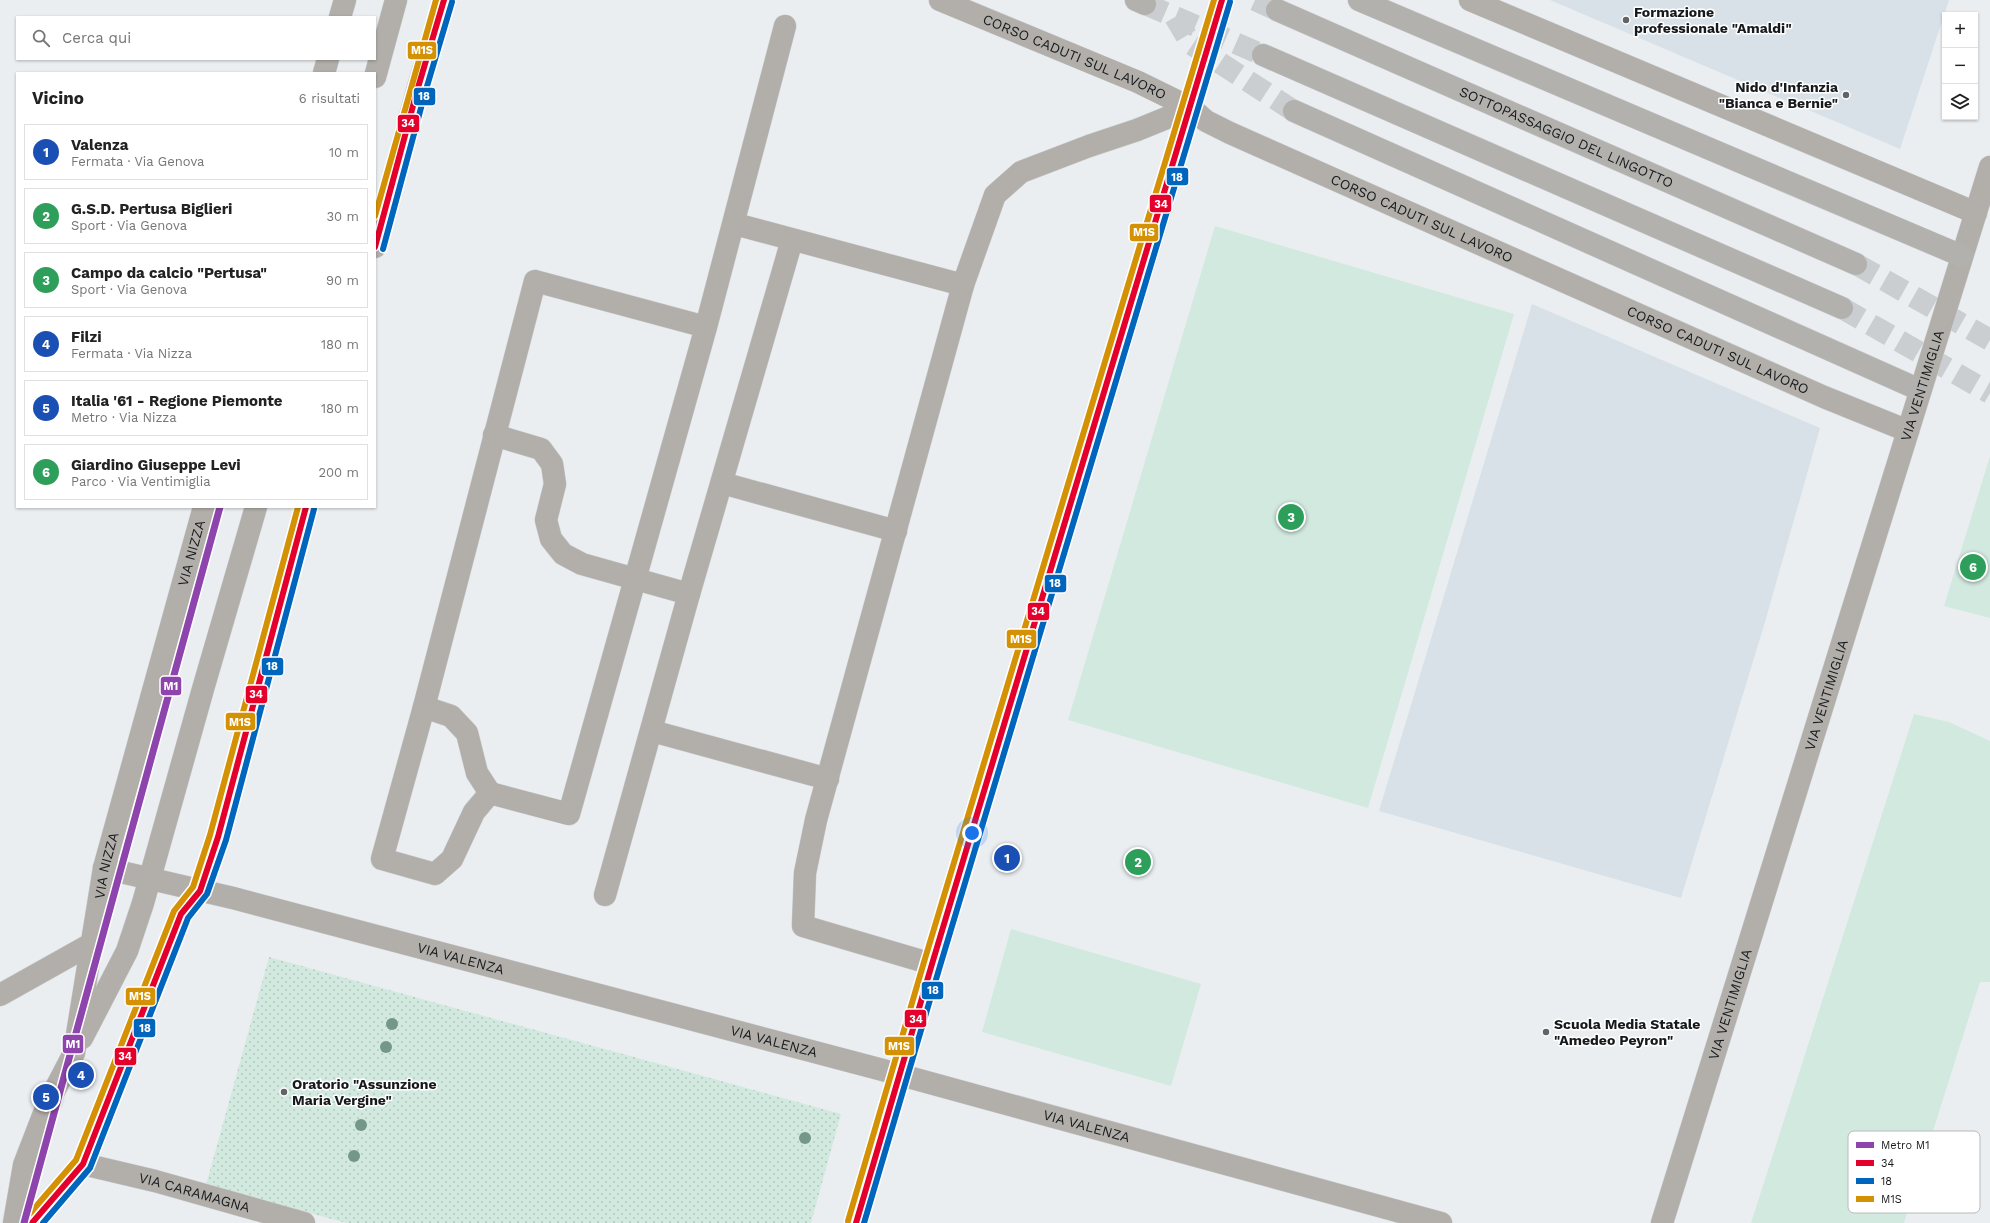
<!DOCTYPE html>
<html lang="it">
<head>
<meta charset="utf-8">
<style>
	:root { --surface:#fff; --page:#f6f6f6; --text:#222; --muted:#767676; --line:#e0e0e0; --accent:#1a73e8 }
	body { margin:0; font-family:"Work Sans",sans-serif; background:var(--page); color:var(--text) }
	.controls { position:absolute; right:12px; top:12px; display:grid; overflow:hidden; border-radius:0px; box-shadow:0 1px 3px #0004 }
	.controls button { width:36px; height:36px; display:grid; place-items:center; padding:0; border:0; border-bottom:1px solid var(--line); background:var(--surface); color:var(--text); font:20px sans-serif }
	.you { position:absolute; left:972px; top:833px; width:14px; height:14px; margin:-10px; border:3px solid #fff; border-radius:50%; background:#1a73e8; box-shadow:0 0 0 6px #1a73e833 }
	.badge { display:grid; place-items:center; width:26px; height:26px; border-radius:50%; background:var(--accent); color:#fff; font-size:13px; font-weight:700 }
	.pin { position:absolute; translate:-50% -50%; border:2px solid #fff; box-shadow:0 1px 4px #0006 }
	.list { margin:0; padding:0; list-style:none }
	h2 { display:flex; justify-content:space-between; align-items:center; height:52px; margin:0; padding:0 16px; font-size:17px }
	h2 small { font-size:13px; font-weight:400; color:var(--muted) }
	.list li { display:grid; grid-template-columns:26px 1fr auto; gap:12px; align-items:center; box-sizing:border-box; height:56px; margin:0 8px 8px; padding:0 8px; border:1px solid var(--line); border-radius:0px }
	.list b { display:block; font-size:15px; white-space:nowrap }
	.list p { margin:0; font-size:13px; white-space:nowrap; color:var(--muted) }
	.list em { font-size:13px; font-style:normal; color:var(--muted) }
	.icon { flex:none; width:22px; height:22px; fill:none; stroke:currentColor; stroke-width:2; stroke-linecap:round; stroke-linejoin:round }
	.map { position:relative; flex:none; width:1990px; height:1223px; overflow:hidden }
	.search { position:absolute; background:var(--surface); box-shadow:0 1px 3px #0004; left:16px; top:16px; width:360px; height:44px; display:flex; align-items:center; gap:10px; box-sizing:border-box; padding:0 14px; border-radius:0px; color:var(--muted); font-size:15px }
	.panel { position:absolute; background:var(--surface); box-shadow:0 1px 3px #0004; left:16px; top:72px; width:360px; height:436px; border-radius:0px }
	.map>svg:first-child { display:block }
	.built { fill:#d8e1e8 }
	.grass { fill:url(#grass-dots) }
	.park { fill:#d2e9df }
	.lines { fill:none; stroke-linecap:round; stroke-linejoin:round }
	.major-tunnel { stroke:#caced1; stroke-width:22; stroke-dasharray:22 11; stroke-linecap:butt }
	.minor-casing { stroke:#c9ccce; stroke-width:23 }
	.major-casing { stroke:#c9ccce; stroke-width:23 }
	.minor { stroke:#b2aeaa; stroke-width:22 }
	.major { stroke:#b3b1ae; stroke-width:22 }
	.bus-1-casing { stroke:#fff; stroke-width:9 }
	.bus-2-casing { stroke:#fff; stroke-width:9 }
	.bus-3-casing { stroke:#fff; stroke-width:9 }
	.bus-1 { stroke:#e4002b; stroke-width:6 }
	.bus-2 { stroke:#0065bd; stroke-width:6 }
	.bus-3 { stroke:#d59104; stroke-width:6 }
	.metro-1-casing { stroke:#fff; stroke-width:10 }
	.metro-1 { stroke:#8e44ad; stroke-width:7 }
	.tree { fill:#75978b }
	.poi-dot { fill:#616467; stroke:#fff; stroke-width:1.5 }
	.labels { text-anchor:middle; stroke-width:3; stroke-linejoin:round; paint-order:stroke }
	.poi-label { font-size:14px; font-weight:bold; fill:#171a1c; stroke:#fff; text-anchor:start }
	.street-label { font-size:14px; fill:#171a1c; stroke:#fff }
	.key { fill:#fff; stroke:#b9babb; stroke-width:1 }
	.key-label { font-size:11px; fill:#171a1c }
	.line-badge { stroke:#fff; stroke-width:1.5 }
	.badge-label { font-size:11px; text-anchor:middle; font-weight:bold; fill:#fff }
</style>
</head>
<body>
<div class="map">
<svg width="1990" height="1223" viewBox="0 0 1990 1223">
	<defs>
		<pattern id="grass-dots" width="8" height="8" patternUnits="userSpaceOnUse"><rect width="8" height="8" fill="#d2e9df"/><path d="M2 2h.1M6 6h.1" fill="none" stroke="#b4c7bf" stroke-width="1.8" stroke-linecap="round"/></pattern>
	</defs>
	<rect width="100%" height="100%" fill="#eaeef1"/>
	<path class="built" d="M1550 0H1949L1900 149Z
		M1532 304 1820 428 1765 622 1681 898 1379 811Z"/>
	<path class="grass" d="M269 957 841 1114 811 1223H346L206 1185Z"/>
	<path class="park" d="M1215 226 1514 314 1368 808 1068 720Z
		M1990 456V618L1944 606Z
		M1914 714 1949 722 1990 741V982H1980L1904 1223H1751Z
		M1011 929 1201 984 1171 1086 982 1032Z"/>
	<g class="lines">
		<path class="major-tunnel" d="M1255 0 1277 10
			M1145 4 1263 55
			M1175 17 1191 44 1294 111
			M1856 264 1990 340
			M1842 308 1990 393"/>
		<defs>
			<g id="minor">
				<path id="s1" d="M940 0 1138 82 1191 108 1206 121 1230 133 1824 397 1908 431"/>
				<path d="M1470 0 1976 213"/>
				<path d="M340 17 345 0"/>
				<path d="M324 73 328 59"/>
				<path d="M375 77 396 0"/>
				<path d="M735 224 963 285 816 820 805 873 803 926 932 964"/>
				<path d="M375 247 417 91 444 0"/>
				<path d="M963 285 995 195 1021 172 1089 146 1137 130 1191 108"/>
				<path d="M706 327 569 814 490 793 474 812 452 859 435 874 382 859 424 707 535 281 706 327 785 26"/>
				<path d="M494 435 541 449 552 464 555 484 546 520 551 539 563 554 582 564 689 594"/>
				<path d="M722 483 896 531"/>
				<path d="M424 707 451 716 467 733 477 773 490 793"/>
				<path d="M652 731 828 779"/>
				<path id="s2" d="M104 868 233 898 879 1069 1441 1223"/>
				<path d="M605 895 689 594 792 240"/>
				<path d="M0 995 91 944"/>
				<path d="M82 1038 127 951 143 903 203 689 256 507"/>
				<path id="s3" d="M83 1164 155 1181 304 1223"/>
				<path id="s4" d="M14 1223 24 1165 48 1103 74 1053 104 868 204 507"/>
				<path d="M32 1223 83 1164 181 914 200 891 218 837 306 507"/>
				<path d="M856 1223 932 964 1159 214 1222 0"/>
				<path id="s5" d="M1662 1223 1990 167"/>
			</g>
			<g id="major">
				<path d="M1136 0 1145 4"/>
				<path d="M1359 0 1962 256"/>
				<path id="s6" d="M1277 10 1856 264"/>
				<path d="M1263 55 1842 308"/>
				<path d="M1294 111 1920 390"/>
			</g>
		</defs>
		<use href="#minor" class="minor-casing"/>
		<use href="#major" class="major-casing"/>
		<use href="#minor" class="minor"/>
		<use href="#major" class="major"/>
		<defs>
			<path id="bus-1" d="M375 247 417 91 444 0
				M32 1223 83 1164 181 914 200 891 218 837 306 507
				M856 1223 932 964 1222 0"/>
			<path id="bus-2" d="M383 249 425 93 452 2
				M43 1223 90 1168 188 918 207 894 226 840 314 509
				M864 1223 940 966 1230 2"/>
			<path id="bus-3" d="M375 216 436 0
				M26 1218 76 1160 174 911 193 887 210 835 298 507
				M848 1221 924 962 1214 0"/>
		</defs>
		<use href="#bus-1" class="bus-1-casing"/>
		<use href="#bus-2" class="bus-2-casing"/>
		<use href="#bus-3" class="bus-3-casing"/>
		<use href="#bus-1" class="bus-1"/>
		<use href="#bus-2" class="bus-2"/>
		<use href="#bus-3" class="bus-3"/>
		<defs>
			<path id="metro-1" d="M24 1223 220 507"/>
		</defs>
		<use href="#metro-1" class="metro-1-casing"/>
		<use href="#metro-1" class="metro-1"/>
	</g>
	<g class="tree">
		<circle cx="392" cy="1024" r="6"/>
		<circle cx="386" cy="1047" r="6"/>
		<circle cx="361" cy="1125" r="6"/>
		<circle cx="805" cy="1138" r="6"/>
		<circle cx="354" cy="1156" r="6"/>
	</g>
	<g class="poi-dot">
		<circle cx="1626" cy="20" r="4"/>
		<circle cx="1846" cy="95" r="4"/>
		<circle cx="1546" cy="1032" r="4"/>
		<circle cx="284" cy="1092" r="4"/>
	</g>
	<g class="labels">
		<g class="poi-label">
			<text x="1634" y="17">Formazione<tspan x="1634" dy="16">professionale "Amaldi"</tspan></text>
			<text x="1838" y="92" text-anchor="end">Nido d'Infanzia<tspan x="1838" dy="16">"Bianca e Bernie"</tspan></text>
			<text x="1554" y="1029">Scuola Media Statale<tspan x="1554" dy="16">"Amedeo Peyron"</tspan></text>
			<text x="292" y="1089">Oratorio "Assunzione<tspan x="292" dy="16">Maria Vergine"</tspan></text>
		</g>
		<g class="street-label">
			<text dy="5" stroke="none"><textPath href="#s1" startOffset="146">CORSO CADUTI SUL LAVORO</textPath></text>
			<text dy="5" stroke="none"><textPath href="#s6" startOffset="316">SOTTOPASSAGGIO DEL LINGOTTO</textPath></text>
			<text dy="5" stroke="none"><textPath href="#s1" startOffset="530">CORSO CADUTI SUL LAVORO</textPath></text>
			<text dy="5" stroke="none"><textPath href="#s1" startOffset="854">CORSO CADUTI SUL LAVORO</textPath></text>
			<text dy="5" stroke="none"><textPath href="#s5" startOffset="877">VIA VENTIMIGLIA</textPath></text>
			<text dy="5" stroke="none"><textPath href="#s4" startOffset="696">VIA NIZZA</textPath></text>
			<text dy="5" stroke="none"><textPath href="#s5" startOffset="553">VIA VENTIMIGLIA</textPath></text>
			<text dy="5" stroke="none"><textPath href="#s4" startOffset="372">VIA NIZZA</textPath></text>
			<text dy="5" stroke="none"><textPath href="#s2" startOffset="368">VIA VALENZA</textPath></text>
			<text dy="5" stroke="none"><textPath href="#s5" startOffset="229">VIA VENTIMIGLIA</textPath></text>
			<text dy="5" stroke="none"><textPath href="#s2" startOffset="692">VIA VALENZA</textPath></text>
			<text dy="5" stroke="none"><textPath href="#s2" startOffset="1016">VIA VALENZA</textPath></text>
			<text dy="5" stroke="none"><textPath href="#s3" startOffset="115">VIA CARAMAGNA</textPath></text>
		</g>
	</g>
	<rect x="1848" y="1131" width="132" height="82" rx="6" class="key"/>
	<rect x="1856" y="1142" width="18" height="6" fill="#8e44ad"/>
	<rect x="1856" y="1160" width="18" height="6" fill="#e4002b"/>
	<rect x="1856" y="1178" width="18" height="6" fill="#0065bd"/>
	<rect x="1856" y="1196" width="18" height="6" fill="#d59104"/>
	<g class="key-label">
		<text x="1881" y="1149">Metro M1</text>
		<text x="1881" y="1167">34</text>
		<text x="1881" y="1185">18</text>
		<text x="1881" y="1203">M1S</text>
	</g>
	<g class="line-badge">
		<rect x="407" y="41" width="30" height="19" rx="4" fill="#d59104"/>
		<rect x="413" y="87" width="23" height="19" rx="4" fill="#0065bd"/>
		<rect x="397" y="114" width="23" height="19" rx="4" fill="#e4002b"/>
		<rect x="1166" y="167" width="23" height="19" rx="4" fill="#0065bd"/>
		<rect x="1149" y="194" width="23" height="19" rx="4" fill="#e4002b"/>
		<rect x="1129" y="223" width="30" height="19" rx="4" fill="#d59104"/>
		<rect x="1044" y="574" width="23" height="19" rx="4" fill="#0065bd"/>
		<rect x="1027" y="602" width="23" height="19" rx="4" fill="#e4002b"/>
		<rect x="1006" y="629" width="31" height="20" rx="4" fill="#d59104"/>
		<rect x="261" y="657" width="23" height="19" rx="4" fill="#0065bd"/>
		<rect x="160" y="676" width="22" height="20" rx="4" fill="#8e44ad"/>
		<rect x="245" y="685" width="23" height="19" rx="4" fill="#e4002b"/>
		<rect x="225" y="712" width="31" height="19" rx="4" fill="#d59104"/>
		<rect x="921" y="981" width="23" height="19" rx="4" fill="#0065bd"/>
		<rect x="125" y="987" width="31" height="19" rx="4" fill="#d59104"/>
		<rect x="904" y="1009" width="23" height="19" rx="4" fill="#e4002b"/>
		<rect x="133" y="1018" width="23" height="20" rx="4" fill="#0065bd"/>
		<rect x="62" y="1034" width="22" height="20" rx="4" fill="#8e44ad"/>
		<rect x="884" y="1036" width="31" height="20" rx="4" fill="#d59104"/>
		<rect x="114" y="1047" width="23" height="19" rx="4" fill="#e4002b"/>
	</g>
	<g class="badge-label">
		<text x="422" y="54">M1S</text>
		<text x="424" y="100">18</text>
		<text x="408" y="127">34</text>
		<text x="1177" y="181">18</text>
		<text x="1161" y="208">34</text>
		<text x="1144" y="236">M1S</text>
		<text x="1055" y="587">18</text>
		<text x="1038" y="615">34</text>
		<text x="1021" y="643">M1S</text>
		<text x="272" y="670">18</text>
		<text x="171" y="690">M1</text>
		<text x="256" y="698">34</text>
		<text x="240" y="726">M1S</text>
		<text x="933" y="994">18</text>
		<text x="140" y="1000">M1S</text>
		<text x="916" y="1023">34</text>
		<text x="145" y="1032">18</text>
		<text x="73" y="1048">M1</text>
		<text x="899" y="1050">M1S</text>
		<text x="125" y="1060">34</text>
	</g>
</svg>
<div class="controls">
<button>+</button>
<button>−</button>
<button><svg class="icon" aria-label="layers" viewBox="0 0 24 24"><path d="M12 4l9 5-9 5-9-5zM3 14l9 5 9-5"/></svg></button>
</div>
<div class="you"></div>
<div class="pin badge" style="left:1007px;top:858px;background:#1a4fb4">1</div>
<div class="pin badge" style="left:1138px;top:862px;background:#2e9e5b">2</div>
<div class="pin badge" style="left:1291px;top:517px;background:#2e9e5b">3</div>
<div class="pin badge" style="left:81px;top:1075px;background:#1a4fb4">4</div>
<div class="pin badge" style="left:46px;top:1097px;background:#1a4fb4">5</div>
<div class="pin badge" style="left:1973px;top:567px;background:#2e9e5b">6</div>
<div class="search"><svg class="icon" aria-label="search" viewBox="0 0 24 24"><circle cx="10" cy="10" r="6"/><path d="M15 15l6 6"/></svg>Cerca qui</div>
<section class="panel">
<h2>Vicino<small>6 risultati</small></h2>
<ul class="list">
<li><span class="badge" style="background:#1a4fb4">1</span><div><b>Valenza</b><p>Fermata · Via Genova</p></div><em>10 m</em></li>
<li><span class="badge" style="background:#2e9e5b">2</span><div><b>G.S.D. Pertusa Biglieri</b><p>Sport · Via Genova</p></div><em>30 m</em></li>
<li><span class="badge" style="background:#2e9e5b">3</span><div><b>Campo da calcio &quot;Pertusa&quot;</b><p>Sport · Via Genova</p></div><em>90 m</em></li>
<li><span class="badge" style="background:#1a4fb4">4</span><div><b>Filzi</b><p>Fermata · Via Nizza</p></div><em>180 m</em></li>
<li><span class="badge" style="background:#1a4fb4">5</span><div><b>Italia '61 - Regione Piemonte</b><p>Metro · Via Nizza</p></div><em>180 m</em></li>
<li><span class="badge" style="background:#2e9e5b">6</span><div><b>Giardino Giuseppe Levi</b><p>Parco · Via Ventimiglia</p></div><em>200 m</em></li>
</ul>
</section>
</div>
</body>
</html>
